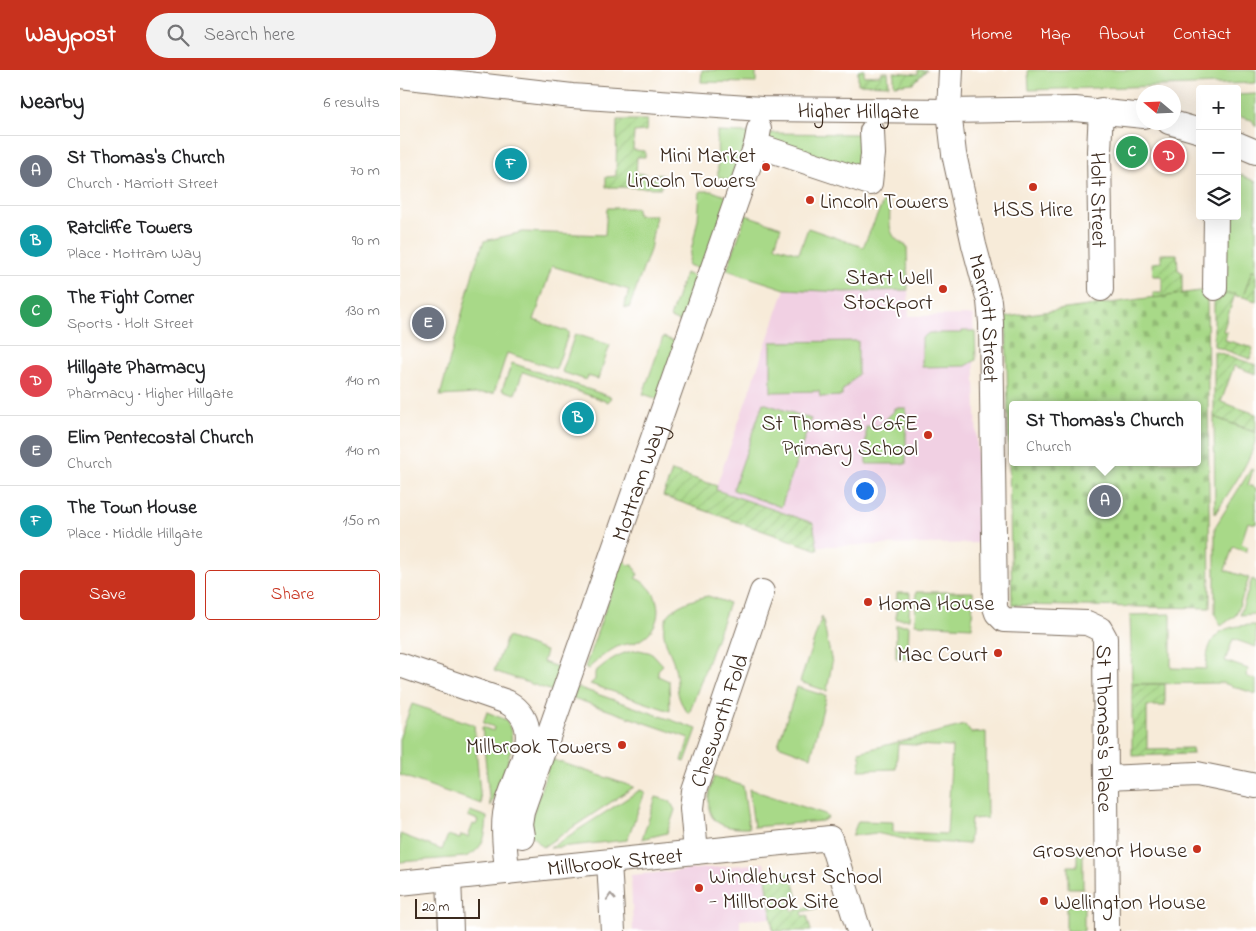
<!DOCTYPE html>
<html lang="en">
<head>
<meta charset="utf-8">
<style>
	:root { --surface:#fff; --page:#f2f2f2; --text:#202124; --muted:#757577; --line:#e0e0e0; --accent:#c8321e }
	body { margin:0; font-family:"Indie Flower",sans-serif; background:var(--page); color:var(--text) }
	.controls { position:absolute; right:15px; top:15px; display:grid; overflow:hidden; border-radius:5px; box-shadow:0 5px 20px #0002 }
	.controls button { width:45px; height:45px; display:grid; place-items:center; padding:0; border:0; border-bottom:1px solid var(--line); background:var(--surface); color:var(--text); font:25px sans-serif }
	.compass { position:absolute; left:736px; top:15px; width:45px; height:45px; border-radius:50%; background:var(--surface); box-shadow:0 5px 20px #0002; rotate:289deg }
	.scale { position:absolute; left:15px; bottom:12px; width:65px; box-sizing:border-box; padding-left:5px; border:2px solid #3b2a1e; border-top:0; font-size:14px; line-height:18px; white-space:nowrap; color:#3b2a1e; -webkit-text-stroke:4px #fff; paint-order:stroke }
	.you { position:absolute; left:464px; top:420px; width:18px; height:18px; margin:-12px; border:4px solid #fff; border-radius:50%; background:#1a73e8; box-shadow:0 0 0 8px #1a73e833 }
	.badge { display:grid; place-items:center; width:32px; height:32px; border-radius:50%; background:var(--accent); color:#fff; font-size:16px; font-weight:700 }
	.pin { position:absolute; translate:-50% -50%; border:2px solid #fff; box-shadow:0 1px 5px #0006 }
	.popup { position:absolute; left:609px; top:331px; width:192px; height:65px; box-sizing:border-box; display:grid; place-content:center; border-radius:5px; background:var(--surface); filter:drop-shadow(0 1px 4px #0005); font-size:16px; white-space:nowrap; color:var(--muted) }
	.popup b { font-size:19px; color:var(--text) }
	.popup::after { content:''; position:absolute; left:50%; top:100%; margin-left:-10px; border:10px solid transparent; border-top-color:var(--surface) }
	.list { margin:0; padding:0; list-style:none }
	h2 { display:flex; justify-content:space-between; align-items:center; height:65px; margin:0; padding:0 20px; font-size:21px }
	h2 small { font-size:16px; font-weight:400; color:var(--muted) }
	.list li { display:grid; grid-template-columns:32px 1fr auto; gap:15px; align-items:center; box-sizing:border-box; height:70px; padding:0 20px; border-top:1px solid var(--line) }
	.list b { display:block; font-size:19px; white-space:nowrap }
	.list p { margin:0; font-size:16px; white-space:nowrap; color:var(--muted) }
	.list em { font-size:16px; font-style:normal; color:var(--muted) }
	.actions { display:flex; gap:10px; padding:15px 20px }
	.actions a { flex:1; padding:11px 0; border:1px solid var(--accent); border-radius:5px; text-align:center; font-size:18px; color:var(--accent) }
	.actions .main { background:var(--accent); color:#fff }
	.icon { flex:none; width:28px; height:28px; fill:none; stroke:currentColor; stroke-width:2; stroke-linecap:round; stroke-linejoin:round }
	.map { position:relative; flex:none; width:856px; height:861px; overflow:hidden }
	header { display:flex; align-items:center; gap:30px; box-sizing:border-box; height:70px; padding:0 25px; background:var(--accent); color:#fff }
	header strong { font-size:24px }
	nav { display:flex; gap:28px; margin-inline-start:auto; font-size:18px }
	.search { width:350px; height:45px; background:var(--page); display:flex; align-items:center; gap:12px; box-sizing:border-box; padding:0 18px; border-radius:28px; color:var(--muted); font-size:19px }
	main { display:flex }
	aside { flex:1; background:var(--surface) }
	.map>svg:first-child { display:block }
	.built { fill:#f1d0e3 }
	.green { fill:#a8d988; stroke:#728253 }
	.cemetery { fill:url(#cemetery-stones); stroke:#728253; fill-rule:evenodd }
	.garden { fill:url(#garden-furrows); stroke:#728253 }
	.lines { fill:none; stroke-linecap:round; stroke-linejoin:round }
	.minor-casing { stroke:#7d6e5f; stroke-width:26 }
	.minor { stroke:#fff; stroke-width:24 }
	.oneway { stroke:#a79f9a }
	.poi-dot { fill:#c8321e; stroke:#fff; stroke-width:2 }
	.labels { text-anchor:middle; stroke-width:4; stroke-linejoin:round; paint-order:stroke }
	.street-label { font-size:22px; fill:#3b2a1e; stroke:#fff }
	.poi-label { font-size:22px; fill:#3b2a1e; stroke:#fff; text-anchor:end }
</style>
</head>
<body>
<header>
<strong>Waypost</strong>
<div class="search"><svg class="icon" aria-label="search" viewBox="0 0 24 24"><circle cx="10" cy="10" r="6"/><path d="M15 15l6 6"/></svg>Search here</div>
<nav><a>Home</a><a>Map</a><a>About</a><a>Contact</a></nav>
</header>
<main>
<aside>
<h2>Nearby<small>6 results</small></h2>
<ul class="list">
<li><span class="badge" style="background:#6b7280">A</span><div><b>St Thomas's Church</b><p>Church · Marriott Street</p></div><em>70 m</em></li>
<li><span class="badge" style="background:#0f9aa8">B</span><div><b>Ratcliffe Towers</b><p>Place · Mottram Way</p></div><em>90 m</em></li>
<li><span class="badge" style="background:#2e9e5b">C</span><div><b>The Fight Corner</b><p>Sports · Holt Street</p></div><em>130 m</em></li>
<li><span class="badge" style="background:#e0444e">D</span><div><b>Hillgate Pharmacy</b><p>Pharmacy · Higher Hillgate</p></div><em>140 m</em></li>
<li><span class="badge" style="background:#6b7280">E</span><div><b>Elim Pentecostal Church</b><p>Church</p></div><em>140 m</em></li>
<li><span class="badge" style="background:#0f9aa8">F</span><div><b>The Town House</b><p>Place · Middle Hillgate</p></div><em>150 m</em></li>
</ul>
<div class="actions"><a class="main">Save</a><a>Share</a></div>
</aside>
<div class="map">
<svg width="856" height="861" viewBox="0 0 856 861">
	<defs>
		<pattern id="cemetery-stones" width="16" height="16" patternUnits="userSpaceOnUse" patternTransform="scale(1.25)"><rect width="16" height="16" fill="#a8d988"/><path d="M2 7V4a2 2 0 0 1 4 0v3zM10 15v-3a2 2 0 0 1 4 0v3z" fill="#92ba75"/></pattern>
		<pattern id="garden-furrows" width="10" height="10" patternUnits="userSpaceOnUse" patternTransform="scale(1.25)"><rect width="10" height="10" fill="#a8d988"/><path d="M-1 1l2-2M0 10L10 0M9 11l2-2" fill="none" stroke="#92ba75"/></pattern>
	</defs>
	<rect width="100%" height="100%" fill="#fff"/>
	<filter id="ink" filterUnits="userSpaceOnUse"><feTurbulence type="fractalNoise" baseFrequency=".02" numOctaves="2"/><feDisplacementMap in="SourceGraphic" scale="10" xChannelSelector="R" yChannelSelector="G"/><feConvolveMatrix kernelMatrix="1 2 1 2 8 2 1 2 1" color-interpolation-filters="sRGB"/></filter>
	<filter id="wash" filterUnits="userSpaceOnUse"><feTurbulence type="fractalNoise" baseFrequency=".0096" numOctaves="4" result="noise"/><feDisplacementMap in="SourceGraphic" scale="20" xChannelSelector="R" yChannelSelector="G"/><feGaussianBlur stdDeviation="1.12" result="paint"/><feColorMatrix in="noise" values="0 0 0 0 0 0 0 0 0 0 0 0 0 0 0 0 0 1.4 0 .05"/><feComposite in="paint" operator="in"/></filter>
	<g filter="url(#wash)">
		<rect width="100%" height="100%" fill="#f7ebd9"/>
		<path class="built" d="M385 219 444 222 508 220 509 246 573 245 580 473 417 476 413 453 315 420Z
			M364 793 371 848 340 850V861H233L231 805Z"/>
		<path class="green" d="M302 0H356V13L301 12Z
			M628 0H856V13L629 20Z
			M856 24V57L852 50 837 46V25Z
			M317 62 350 63 334 112 318 107Z
			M368 63 461 64 456 102 366 72Z
			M837 103 856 112V201L852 200 843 227 822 224 827 146H837Z
			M300 121H312L328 127 303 200 288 195 298 149Z
			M483 132 490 133C490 153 486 167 507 176L508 220 444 222 385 219 327 200 346 145 381 157 375 176 399 183 408 158 463 177Z
			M207 138H237V145H256L250 180 229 238 224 237 229 220 152 196 134 250 169 262 156 299 107 283 94 323 40 326 75 195 84 171 123 162 205 165Z
			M285 203 300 209 285 254 270 248Z
			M562 261H575L576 290 566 296 522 297V268L529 263H562Z
			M175 264 210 275 198 309 188 306 186 310 162 302Z
			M263 267 277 272 258 329 243 324Z
			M458 271V304L442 321V326L420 327 419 321 371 322V272Z
			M112 293 211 327 208 332 123 302 115 324 102 320Z
			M363 333 411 349 381 437 333 420Z
			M494 338H506V394H466V357L479 356 494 341Z
			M814 347 856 363C856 386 827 424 815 444Z
			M851 399 853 400 848 415 856 418V454L848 452 841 474 848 477 846 482 833 477 825 500 849 508 836 545 821 556 815 544V457Z
			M223 489 228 495H233L238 505 235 508C245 512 255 521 257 533 261 551 251 566 234 573 229 574 224 574 219 576 207 582 198 589 188 599L185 597Z
			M852 509 856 511V544L840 545Z
			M516 522H573L572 557 515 554Z
			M497 523H510L509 549H496Z
			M308 526 329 533 289 644C274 626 279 619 275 598 273 587 267 579 265 569 257 540 286 531 308 526Z
			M771 544V598L806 599C807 563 822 555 856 555V577L833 569 825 591 848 599 846 606 856 610V624L823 613 732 614 730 545Z
			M422 546 432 593 427 621 400 612Z
			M496 555H509L508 588H496Z
			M107 567 146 581 143 592 163 599 155 622 94 601Z
			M239 580 252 583 263 595 258 600V606L269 611 270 641 190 614 195 610V602C209 590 220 582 239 580Z
			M177 617 297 659 285 692 282 691 289 668 173 628Z
			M397 617 426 626 411 687 378 675Z
			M12 634 74 655 81 734 0 705V666Z
			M87 642 106 650C122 673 99 712 90 736L82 657 93 661 94 657 83 653Z
			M565 655 571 663 586 662 587 748 571 749 569 774 513 771 476 763 452 766 458 751 493 752V762L547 764 552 677 498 674 496 699 459 700 461 690 459 682Z
			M151 689 234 717 143 777 130 764 129 755Z
			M314 706 343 716 349 758C308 760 302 741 314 706Z
			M349 719 425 744 428 748 422 751 354 757Z
			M240 720 245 722 227 770 150 778Z
			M256 727 270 731 275 740 267 763 242 769Z
			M70 741 87 747C86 765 84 780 65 787L0 792V764L42 780 48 765 60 769 61 765 68 767 73 754 76 755 78 750 68 746Z
			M677 784H683V818H668V796H677Z
			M666 835H684V861H666Z"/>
		<path class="cemetery" d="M807 220 810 538 612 535 606 247ZM612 335H798V392H612Z"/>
		<path class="garden" d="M458 0H464V6L480 5 481 2H488L489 15 458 14Z
			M518 0H527L514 13 494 15V2L518 4Z
			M217 50H247L246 61 234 62 233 80 245 81V87H237L236 103 246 104V109H255V104L262 105 261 118 206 117V107L216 106Z
			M761 184H777L778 200 782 202V224L753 228V222H762V206H753L752 193 761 192Z
			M852 200 856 201V231L843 227Z
			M814 224H835L823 261 827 262 825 270 853 278 850 289 814 276Z
			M814 281 856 295V304L834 296 821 332 856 344V362L814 347Z
			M272 401 317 416 316 420 413 453 418 480 263 426Z
			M732 614H765V636H747V679L792 678 793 684 732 686Z
			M391 802 398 828 390 831 392 841 428 832 429 835 402 842 403 846 407 845 411 861H373L366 807Z"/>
	</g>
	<g filter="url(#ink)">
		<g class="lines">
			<defs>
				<g id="minor">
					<path id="s1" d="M551 0 549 41 554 84 574 175 589 231 591 253 595 537 597 543 604 550 687 553 700 559 705 568 707 861"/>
					<path id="s2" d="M0 6 172 26 362 39 549 41 675 39 744 46"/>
					<path id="s3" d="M701 40 699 81 701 219"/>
					<path d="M769 52 800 61"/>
					<path d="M837 74 856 82"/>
					<path d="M356 75 470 113 473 84 472 61"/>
					<path d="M815 218 816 146"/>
					<path d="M0 595 107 632C152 658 111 707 105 744 102 763 106 784 107 802"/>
					<path d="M706 708 797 704 856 716"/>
					<path id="s4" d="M122 766 120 754 122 741 356 75 359 59"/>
					<path id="s5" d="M296 782 292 738 294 721 362 522"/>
					<path d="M209 792 213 861"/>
					<path d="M49 808 51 861"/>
					<path id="s6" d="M0 813 430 768 459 861"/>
				</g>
			</defs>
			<use href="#minor" class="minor-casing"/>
			<use href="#minor" class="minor"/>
		</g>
		<defs><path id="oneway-chevron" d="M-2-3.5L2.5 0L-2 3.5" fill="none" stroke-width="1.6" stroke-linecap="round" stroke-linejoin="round" transform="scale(1.25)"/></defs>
		<use class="oneway" href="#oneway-chevron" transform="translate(211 827) rotate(-94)"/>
	</g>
	<g class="poi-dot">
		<circle cx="366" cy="97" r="5"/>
		<circle cx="633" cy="117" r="5"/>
		<circle cx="410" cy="130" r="5"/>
		<circle cx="543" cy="219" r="5"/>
		<circle cx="528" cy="365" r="5"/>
		<circle cx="468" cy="532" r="5"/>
		<circle cx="598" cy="583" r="5"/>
		<circle cx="222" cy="675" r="5"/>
		<circle cx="797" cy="779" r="5"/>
		<circle cx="299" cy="818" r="5"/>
		<circle cx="644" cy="831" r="5"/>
	</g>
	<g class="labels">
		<g class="street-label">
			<text dy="8" stroke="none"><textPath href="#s2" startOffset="460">Higher Hillgate</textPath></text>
			<text dy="8" stroke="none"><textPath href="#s3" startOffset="90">Holt Street</textPath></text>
			<text dy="8" stroke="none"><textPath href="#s1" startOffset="252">Marriott Street</textPath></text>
			<text dy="8" stroke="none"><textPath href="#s4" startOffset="374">Mottram Way</textPath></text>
			<text dy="8" stroke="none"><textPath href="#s5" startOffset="136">Chesworth Fold</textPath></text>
			<text dy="8" stroke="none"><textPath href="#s1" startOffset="756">St Thomas's Place</textPath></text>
			<text dy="8" stroke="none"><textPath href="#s6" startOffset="216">Millbrook Street</textPath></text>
		</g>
		<g class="poi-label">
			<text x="356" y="92">Mini Market<tspan x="356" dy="25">Lincoln Towers</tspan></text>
			<text x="420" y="138" text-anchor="start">Lincoln Towers</text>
			<text x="633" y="146" text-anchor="middle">HSS Hire</text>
			<text x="533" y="214">Start Well<tspan x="533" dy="25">Stockport</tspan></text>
			<text x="518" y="360">St Thomas' CofE<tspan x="518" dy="25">Primary School</tspan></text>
			<text x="478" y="540" text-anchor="start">Homa House</text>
			<text x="588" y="591">Mac Court</text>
			<text x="212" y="683">Millbrook Towers</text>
			<text x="787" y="787">Grosvenor House</text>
			<text x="309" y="813" text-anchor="start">Windlehurst School<tspan x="309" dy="25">- Millbrook Site</tspan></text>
			<text x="654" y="839" text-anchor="start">Wellington House</text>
		</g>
	</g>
</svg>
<div class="controls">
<button>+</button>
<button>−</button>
<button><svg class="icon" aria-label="layers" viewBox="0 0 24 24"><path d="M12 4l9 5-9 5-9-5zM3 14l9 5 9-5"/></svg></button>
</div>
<svg class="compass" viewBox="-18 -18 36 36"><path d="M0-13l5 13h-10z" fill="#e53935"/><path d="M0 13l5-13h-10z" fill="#757577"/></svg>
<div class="scale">20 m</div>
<div class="you"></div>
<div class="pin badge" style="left:705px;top:431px;background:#6b7280">A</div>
<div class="popup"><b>St Thomas's Church</b>Church</div>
<div class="pin badge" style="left:178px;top:348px;background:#0f9aa8">B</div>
<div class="pin badge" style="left:732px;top:82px;background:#2e9e5b">C</div>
<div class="pin badge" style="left:769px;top:86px;background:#e0444e">D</div>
<div class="pin badge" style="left:28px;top:253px;background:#6b7280">E</div>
<div class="pin badge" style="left:111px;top:94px;background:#0f9aa8">F</div>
</div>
</main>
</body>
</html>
